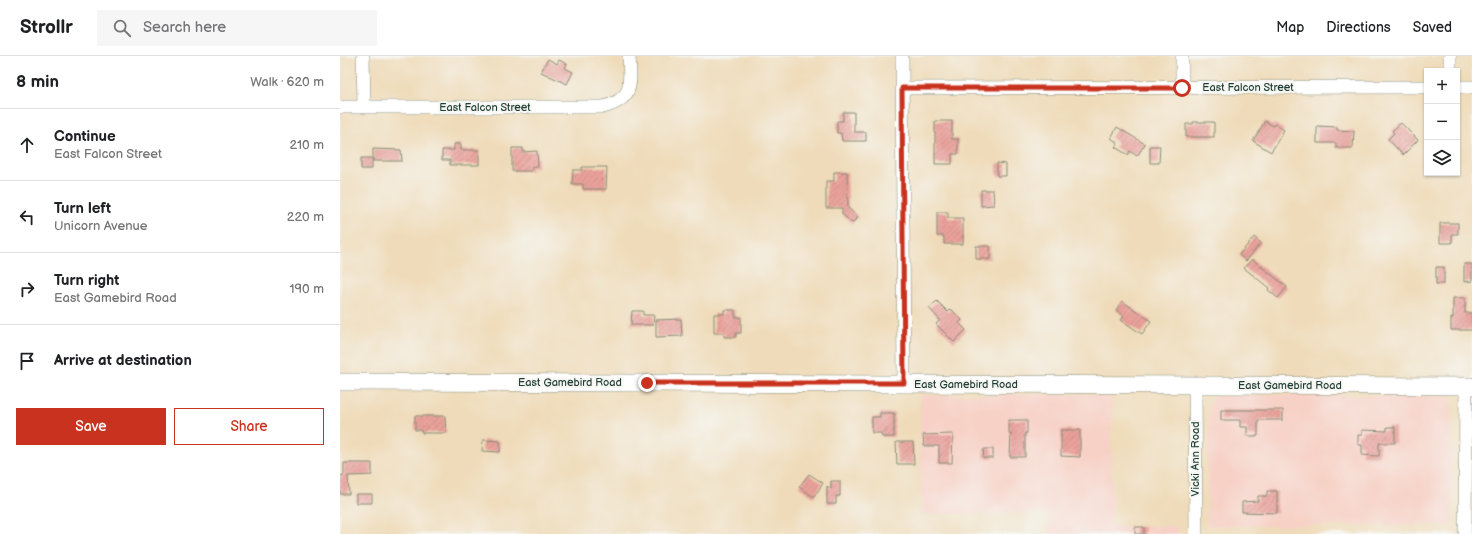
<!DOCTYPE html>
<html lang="en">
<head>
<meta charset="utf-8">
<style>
	:root { --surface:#fff; --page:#f6f6f6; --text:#202124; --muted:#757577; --line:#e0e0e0; --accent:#c8321e }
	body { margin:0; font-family:"Balsamiq Sans",sans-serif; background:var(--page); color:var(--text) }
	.controls { position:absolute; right:12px; top:12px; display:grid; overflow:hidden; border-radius:0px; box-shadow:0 1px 3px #0004 }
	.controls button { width:36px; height:36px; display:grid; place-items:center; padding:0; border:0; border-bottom:1px solid var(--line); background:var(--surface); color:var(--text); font:20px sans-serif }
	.stop { position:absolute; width:12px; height:12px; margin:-9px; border:3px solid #c8321e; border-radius:50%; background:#fff }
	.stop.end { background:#c8321e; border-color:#fff; box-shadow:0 1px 4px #0008 }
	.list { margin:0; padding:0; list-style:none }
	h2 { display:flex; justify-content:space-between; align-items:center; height:52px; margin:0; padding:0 16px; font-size:17px }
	h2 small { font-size:13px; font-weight:400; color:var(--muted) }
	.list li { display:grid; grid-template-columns:26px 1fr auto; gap:12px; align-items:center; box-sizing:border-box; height:72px; padding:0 16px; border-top:1px solid var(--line) }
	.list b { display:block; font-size:15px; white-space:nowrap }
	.list p { margin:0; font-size:13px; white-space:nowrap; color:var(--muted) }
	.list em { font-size:13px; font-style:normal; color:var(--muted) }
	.actions { display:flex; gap:8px; padding:12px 16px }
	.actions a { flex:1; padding:9px 0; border:1px solid var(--accent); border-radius:0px; text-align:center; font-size:14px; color:var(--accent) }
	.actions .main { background:var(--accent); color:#fff }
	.icon { flex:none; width:22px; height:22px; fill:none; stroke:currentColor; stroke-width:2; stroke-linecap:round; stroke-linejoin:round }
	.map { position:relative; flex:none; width:1132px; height:478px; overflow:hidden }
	header { display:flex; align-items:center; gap:24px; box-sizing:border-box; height:56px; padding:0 20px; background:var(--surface); border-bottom:1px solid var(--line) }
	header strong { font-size:19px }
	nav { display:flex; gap:22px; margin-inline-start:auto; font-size:14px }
	.search { width:280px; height:36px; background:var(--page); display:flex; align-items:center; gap:10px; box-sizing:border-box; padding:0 14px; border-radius:0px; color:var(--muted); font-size:15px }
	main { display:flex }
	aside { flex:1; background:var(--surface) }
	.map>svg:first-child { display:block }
	.built { fill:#f7d1c6 }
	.building { fill:url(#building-hatch) }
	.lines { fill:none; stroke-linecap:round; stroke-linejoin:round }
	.minor-casing { stroke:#878c76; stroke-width:14 }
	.major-casing { stroke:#878c76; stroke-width:18 }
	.minor { stroke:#fff; stroke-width:13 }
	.major { stroke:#fff; stroke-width:17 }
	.route { stroke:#c8321e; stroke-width:5 }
	.labels { text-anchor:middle; stroke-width:4; stroke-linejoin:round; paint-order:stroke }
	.street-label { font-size:11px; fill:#1f3d34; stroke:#f6f6f2 }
</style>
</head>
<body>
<header>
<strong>Strollr</strong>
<div class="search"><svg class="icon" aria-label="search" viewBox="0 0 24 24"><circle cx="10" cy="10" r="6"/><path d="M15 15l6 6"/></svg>Search here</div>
<nav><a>Map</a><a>Directions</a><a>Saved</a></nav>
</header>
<main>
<aside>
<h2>8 min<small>Walk · 620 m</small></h2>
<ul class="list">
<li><svg class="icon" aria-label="ahead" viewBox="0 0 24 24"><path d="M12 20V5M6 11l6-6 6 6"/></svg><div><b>Continue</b><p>East Falcon Street</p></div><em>210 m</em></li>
<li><svg class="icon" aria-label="left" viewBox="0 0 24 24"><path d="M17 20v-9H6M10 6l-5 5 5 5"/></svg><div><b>Turn left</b><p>Unicorn Avenue</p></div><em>220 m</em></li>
<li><svg class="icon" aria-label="right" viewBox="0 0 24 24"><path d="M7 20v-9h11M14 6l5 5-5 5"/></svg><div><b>Turn right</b><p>East Gamebird Road</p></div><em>190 m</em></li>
<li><svg class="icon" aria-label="arrive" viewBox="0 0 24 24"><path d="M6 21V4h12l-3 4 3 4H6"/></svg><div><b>Arrive at destination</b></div></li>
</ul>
<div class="actions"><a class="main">Save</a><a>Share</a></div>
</aside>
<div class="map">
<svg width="1132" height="478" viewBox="0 0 1132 478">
	<defs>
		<pattern id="building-hatch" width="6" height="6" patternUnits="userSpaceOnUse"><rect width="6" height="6" fill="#eba29c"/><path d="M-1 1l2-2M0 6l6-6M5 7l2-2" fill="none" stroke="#be8580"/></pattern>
	</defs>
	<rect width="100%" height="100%" fill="#f6f6f2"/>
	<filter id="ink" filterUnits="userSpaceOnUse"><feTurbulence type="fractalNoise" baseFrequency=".025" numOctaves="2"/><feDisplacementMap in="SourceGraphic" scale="8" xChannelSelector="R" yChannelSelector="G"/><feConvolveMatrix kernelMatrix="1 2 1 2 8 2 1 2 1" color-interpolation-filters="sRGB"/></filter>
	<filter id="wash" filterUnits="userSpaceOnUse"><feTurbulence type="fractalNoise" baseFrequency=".012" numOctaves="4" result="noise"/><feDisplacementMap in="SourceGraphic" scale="16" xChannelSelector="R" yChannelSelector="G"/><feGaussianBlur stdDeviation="0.9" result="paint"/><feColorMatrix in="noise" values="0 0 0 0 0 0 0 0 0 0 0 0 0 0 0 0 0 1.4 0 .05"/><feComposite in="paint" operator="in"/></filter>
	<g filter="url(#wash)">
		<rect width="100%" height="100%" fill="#efdbb9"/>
		<path class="built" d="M772 338V470H838V478H709V457L581 458 580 339Z
			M876 339 1107 340 1111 350 1112 469 867 470 869 348Z"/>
		<g id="blocks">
			<path class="building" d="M208 3 217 8 219 4 227 8 225 12 233 16 227 28 201 16Z
				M503 56H514V76H526V85H502L501 77H497V65H503Z
				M595 65H612V83H618V98H612V108H595Z
				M925 65 933 70 935 68 944 74 931 96 913 85Z
				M853 66H874V81H846V68H853Z
				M1061 67 1078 84 1063 99 1048 83 1054 77 1052 75Z
				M977 70 997 71V74L1014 75 1013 92H996V87H977Z
				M777 71 805 88 797 100 790 95 788 99 775 91 778 87 771 82Z
				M114 88H121V94H139V109H110V104H102V94H114Z
				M810 90H820L819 107H810Z
				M172 92H183V96L197 95 198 111H192V115H172Z
				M33 93 61 94 62 105H33Z
				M21 102H32V113H21Z
				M657 107 666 108V120H657Z
				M242 111H267L266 133H243V128H232L233 114H242Z
				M494 116H507L508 152 518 161 512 167 502 158V152H486V125H494Z
				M641 134H653L654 149 641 150Z
				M597 156H608V162H623V188H604V180H597Z
				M1100 167H1118V178H1112V187H1100Z
				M914 181 921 187 906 205 899 199Z
				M636 190H650V203H636Z
				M912 203 947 231 938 242 928 234 929 232 904 212Z
				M1124 208H1132V225L1124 226Z
				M1096 211H1104V228H1096Z
				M1113 242H1125V257H1132V274H1111V262H1113Z
				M597 245 608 256 611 253 622 264 619 267 626 274 614 286 596 268 600 264 589 252Z
				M782 245 811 265 802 278 781 264 784 260 776 254Z
				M384 254H395V261H401V277H396V281H384V277H374V258H384Z
				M292 255H303V259H314L313 269H291Z
				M341 263 342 280 316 281V264Z
				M881 354H943V364H918V380H907V371H900V364H881Z
				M540 357H554V381H542L541 377H532V361H540Z
				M75 360H105L106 377H82L81 374H75Z
				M669 364H687V377H685V401H670L671 378H669Z
				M1047 371H1055V387H1039V400L1022 399V389H1018V379H1022V374L1047 375Z
				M721 374H740V401L721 400Z
				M613 378 612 407H599V390H584L583 379Z
				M143 384 160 385V396L142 395Z
				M556 386H573L574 408H557Z
				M644 393H653V402H643Z
				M4 407H32V419L8 420 9 438H0V420L4 419Z
				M469 418 483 427 474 441 459 431Z
				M491 425H500V440H496V448H487V430L491 433Z
				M927 435H937V457L902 456V446L918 445V440H927Z
				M16 438H32V447H16Z
				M795 471H804V478H795Z"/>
		</g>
	</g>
	<g filter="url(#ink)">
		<use href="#blocks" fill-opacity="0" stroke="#878c76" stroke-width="1"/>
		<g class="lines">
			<defs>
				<path id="minor" d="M23 0 24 51
					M562 0 564 327
					M842 0V32
					M1110 0V15
					M1117 31H1132
					M562 32 1087 31
					M0 51H263C295 43 290 27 289 0
					M855 328 856 478
					M1125 478 1126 330"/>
				<path id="major" d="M0 326 1132 330"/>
			</defs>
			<use href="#minor" class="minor-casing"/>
			<use href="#major" class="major-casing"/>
			<use href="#minor" class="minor"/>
			<use href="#major" class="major"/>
		</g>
	</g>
	<g class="lines" filter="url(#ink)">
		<path class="route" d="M307 327H564L562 32H842"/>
	</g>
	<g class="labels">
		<g class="street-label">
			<text x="908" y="35">East Falcon Street</text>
			<text x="145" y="55">East Falcon Street</text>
			<text x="230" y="330">East Gamebird Road</text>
			<text x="626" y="332">East Gamebird Road</text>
			<text x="950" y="333">East Gamebird Road</text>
			<text transform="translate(855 403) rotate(-90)" y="4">Vicki Ann Road</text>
		</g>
	</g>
</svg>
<div class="controls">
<button>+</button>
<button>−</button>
<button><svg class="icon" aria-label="layers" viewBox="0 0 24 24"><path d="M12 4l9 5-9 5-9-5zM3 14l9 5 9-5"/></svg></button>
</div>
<div class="stop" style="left:842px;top:32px"></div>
<div class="stop end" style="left:307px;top:327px"></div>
</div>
</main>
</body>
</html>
